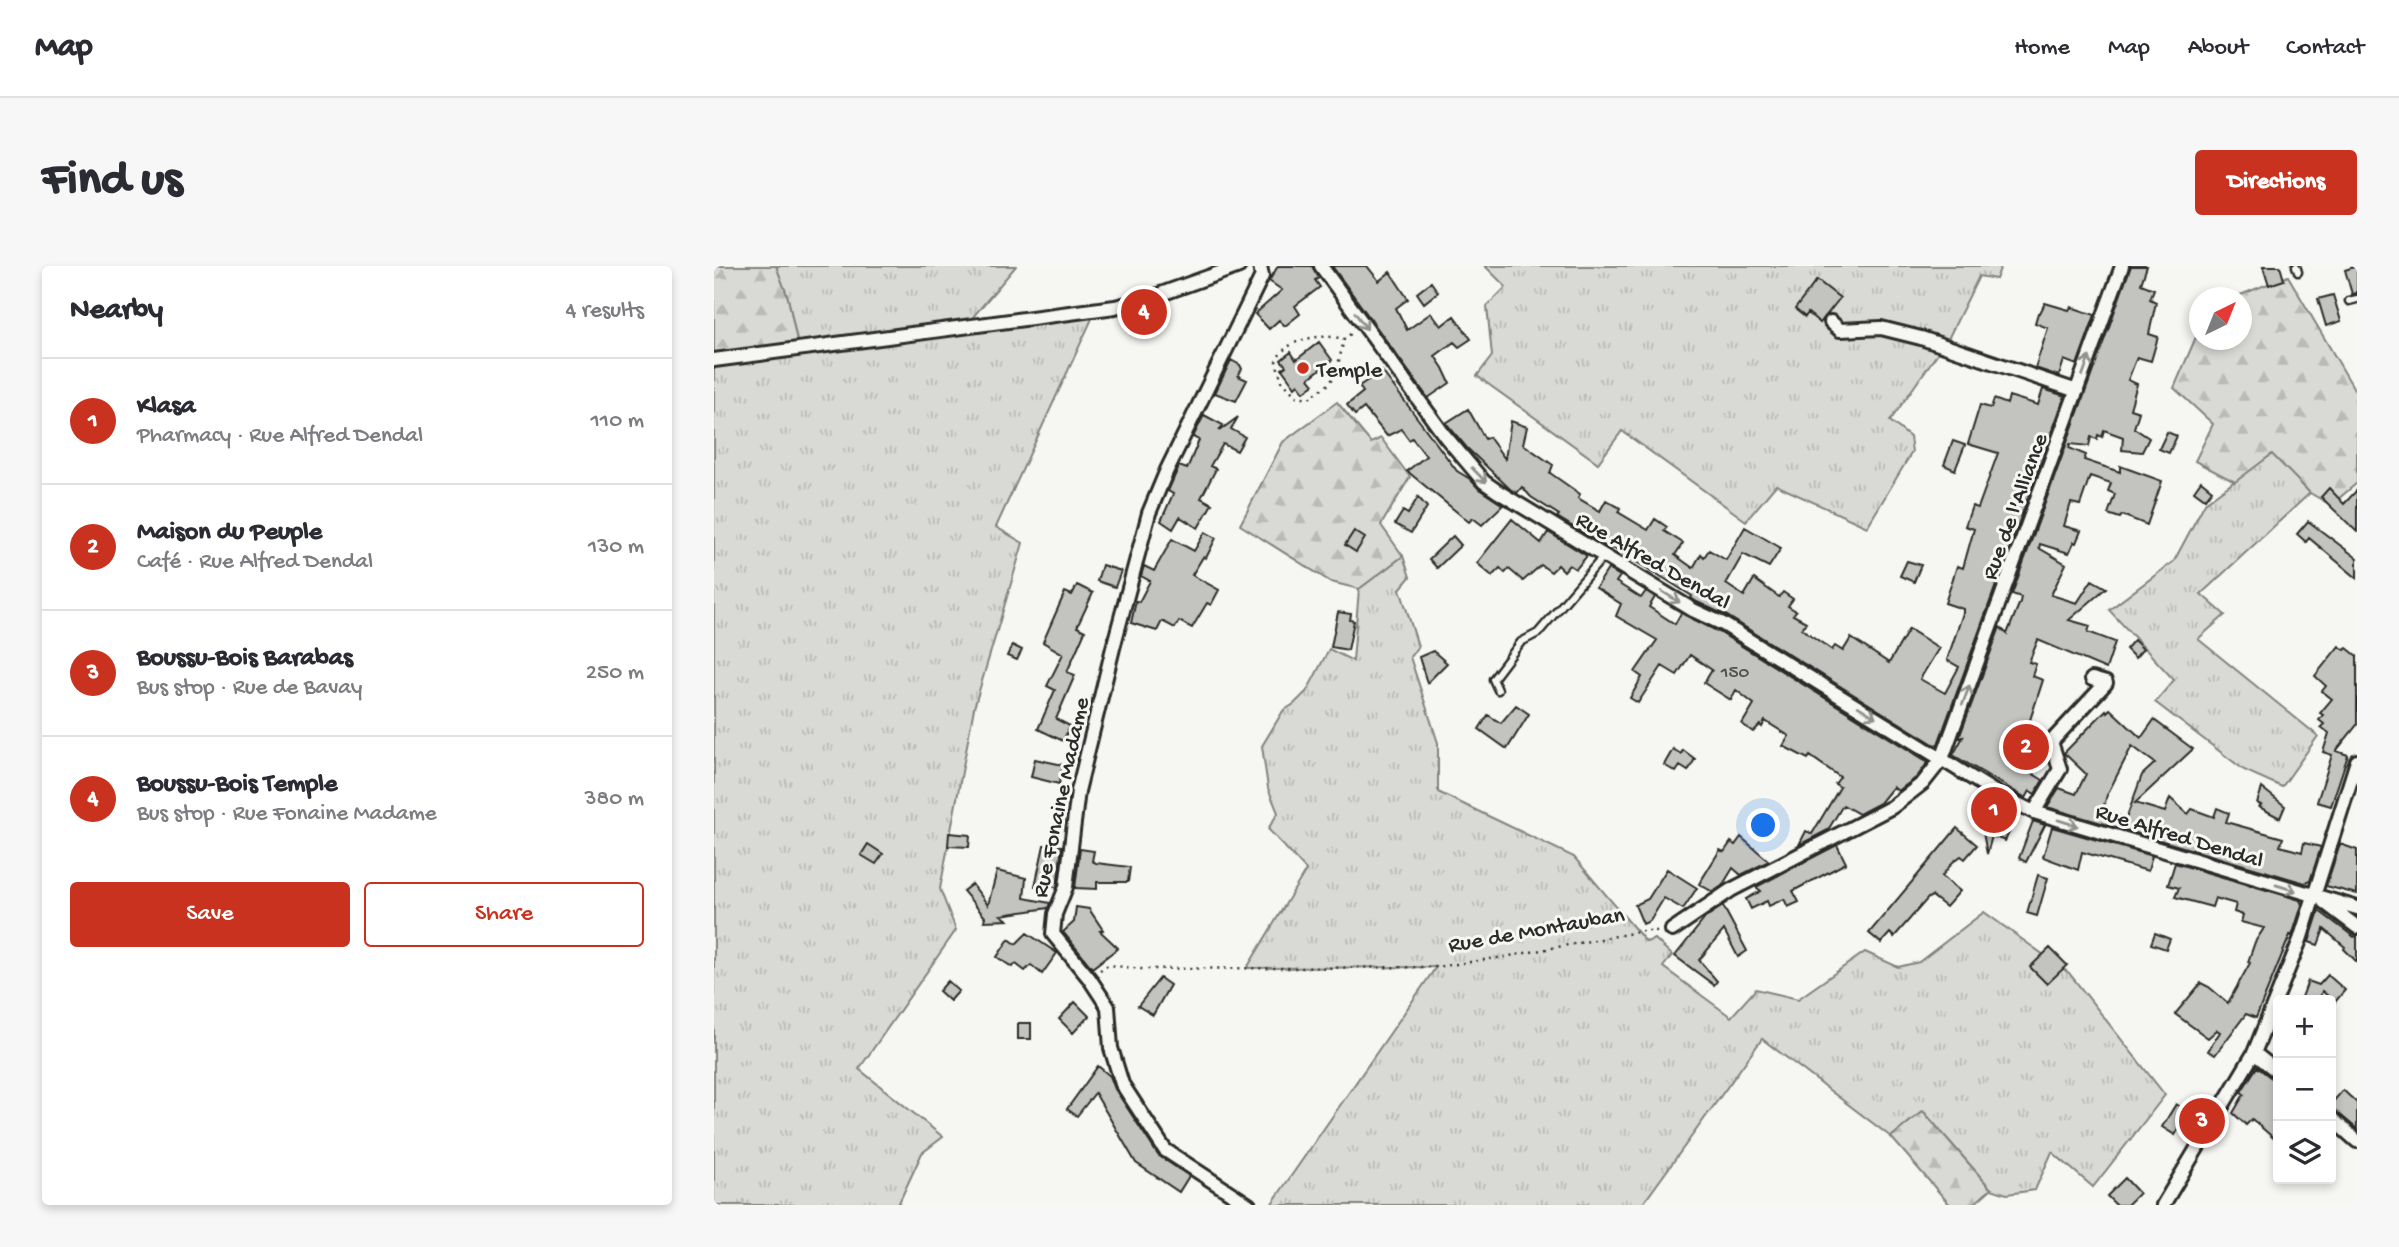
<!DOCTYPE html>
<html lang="en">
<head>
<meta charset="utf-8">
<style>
	:root { --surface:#fff; --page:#f7f7f7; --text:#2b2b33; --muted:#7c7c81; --line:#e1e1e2; --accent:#c8321e }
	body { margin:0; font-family:"Gochi Hand",sans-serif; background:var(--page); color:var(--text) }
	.controls { position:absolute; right:21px; bottom:21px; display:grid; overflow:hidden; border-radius:7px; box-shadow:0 4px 10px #0003 }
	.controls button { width:63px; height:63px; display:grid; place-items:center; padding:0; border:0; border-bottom:2px solid var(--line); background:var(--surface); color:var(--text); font:35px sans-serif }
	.compass { position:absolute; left:1475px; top:21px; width:63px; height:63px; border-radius:50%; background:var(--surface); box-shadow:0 4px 10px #0003; rotate:43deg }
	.you { position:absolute; left:1050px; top:560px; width:24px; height:24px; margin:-18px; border:5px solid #fff; border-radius:50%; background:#1a73e8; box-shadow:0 0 0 10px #1a73e833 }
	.badge { display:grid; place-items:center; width:46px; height:46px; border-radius:50%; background:var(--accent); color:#fff; font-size:23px; font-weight:700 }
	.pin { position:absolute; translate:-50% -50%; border:4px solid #fff; box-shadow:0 2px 7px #0006 }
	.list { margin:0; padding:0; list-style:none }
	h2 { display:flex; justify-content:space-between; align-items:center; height:91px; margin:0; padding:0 28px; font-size:30px }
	h2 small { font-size:23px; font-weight:400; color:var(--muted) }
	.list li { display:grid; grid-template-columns:46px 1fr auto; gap:21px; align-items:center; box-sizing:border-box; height:126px; padding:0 28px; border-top:2px solid var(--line) }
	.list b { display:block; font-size:26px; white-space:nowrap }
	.list p { margin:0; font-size:23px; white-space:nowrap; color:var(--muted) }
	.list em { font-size:23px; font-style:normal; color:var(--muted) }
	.actions { display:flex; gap:14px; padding:21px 28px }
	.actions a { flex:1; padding:16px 0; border:2px solid var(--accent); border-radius:7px; text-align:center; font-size:24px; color:var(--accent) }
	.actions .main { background:var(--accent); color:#fff }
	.icon { flex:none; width:38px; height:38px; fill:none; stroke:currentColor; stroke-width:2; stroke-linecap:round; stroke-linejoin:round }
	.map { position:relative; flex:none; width:1643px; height:939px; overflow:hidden; border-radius:7px }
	header { display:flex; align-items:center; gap:42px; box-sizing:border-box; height:98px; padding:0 35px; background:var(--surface); border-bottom:2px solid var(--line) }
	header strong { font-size:33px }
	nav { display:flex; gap:38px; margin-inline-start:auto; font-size:24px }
	.intro { display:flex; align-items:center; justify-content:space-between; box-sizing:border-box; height:168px; padding:0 42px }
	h1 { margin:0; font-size:49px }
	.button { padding:18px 32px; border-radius:7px; background:var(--accent); color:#fff; font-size:24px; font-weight:700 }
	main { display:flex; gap:42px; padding:0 42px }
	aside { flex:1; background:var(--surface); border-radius:7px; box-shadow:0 4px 10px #0003 }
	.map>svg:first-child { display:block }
	.grass { fill:url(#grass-tufts); stroke:#828280; stroke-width:2 }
	.forest { fill:url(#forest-firs); stroke:#828280; stroke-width:2 }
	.building { fill:#c3c3c0; stroke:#2b2b2b; stroke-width:2; fill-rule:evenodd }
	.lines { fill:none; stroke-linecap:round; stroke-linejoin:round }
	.lane-casing { stroke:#2b2b2b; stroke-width:11 }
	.street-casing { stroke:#2b2b2b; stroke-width:18 }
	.path { stroke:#2b2b2b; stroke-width:2.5; stroke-dasharray:2 5; stroke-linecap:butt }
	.lane { stroke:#f6f6f2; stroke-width:6 }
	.street { stroke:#f6f6f2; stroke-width:12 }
	.oneway { stroke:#90908e }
	.poi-dot { fill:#c8321e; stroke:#f6f6f2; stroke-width:2.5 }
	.labels { text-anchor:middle; stroke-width:6; stroke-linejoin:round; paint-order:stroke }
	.number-label { font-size:19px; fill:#515150 }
	.poi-label { font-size:23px; fill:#2b2b2b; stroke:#f6f6f2; text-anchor:start }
	.street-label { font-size:23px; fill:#2b2b2b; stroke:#f6f6f2 }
</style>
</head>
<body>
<header>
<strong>Map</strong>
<nav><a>Home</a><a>Map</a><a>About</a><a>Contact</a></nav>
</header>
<div class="intro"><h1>Find us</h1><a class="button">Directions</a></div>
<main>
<aside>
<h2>Nearby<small>4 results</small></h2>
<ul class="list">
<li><span class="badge">1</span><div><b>Klasa</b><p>Pharmacy · Rue Alfred Dendal</p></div><em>110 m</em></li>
<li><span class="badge">2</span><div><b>Maison du Peuple</b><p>Café · Rue Alfred Dendal</p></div><em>130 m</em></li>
<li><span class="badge">3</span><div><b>Boussu-Bois Barabas</b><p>Bus stop · Rue de Bavay</p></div><em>250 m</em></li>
<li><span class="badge">4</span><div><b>Boussu-Bois Temple</b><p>Bus stop · Rue Fonaine Madame</p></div><em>380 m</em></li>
</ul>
<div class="actions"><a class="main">Save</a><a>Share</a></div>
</aside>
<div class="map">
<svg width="1643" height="939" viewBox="0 0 1643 939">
	<defs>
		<pattern id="grass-tufts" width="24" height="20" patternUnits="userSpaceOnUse" patternTransform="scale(1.75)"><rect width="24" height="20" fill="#d9d9d5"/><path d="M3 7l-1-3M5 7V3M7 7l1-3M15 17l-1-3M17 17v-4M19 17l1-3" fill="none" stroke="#babab7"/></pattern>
		<pattern id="forest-firs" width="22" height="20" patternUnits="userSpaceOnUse" patternTransform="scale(1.75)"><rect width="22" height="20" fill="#d9d9d5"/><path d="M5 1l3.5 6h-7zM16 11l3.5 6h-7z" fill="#babab7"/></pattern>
	</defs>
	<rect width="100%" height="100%" fill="#f6f6f2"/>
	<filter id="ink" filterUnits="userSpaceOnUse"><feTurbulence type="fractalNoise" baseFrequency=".0143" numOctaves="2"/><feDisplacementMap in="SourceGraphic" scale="14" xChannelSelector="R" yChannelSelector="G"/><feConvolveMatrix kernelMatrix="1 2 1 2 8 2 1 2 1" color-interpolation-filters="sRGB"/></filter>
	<g filter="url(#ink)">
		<path class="grass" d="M62 0H302L253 58 382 44 282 261 309 277 260 442 226 623 242 664 145 803 229 871 208 887 184 939H0V90L84 80 74 32Z
			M771 0H1287L1282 13 1265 10 1235 71 1176 155 1196 171 1198 186 1153 261 1062 219 1032 255 908 165 884 197 763 110 778 90 773 40 792 21Z
			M1558 188 1596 227 1487 328 1511 349 1484 373 1604 470 1568 521 1530 504 1441 436 1460 414 1395 344 1460 295 1491 237Z
			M689 290 696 311 686 323 704 380 696 391 724 477V526L860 591 932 676 941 673 958 689 949 701 1017 751 1042 723 1084 733 1151 686 1184 701 1205 696 1270 646 1355 707 1451 829 1379 921 1338 886 1321 924 1293 928 1277 923 1209 845 1177 871 1048 773 928 939H557L722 701 533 702 592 604 554 563 564 547 554 522 548 480 569 445 580 438 593 425 615 383 639 395 645 323Z"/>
		<path class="forest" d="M0 0H62L74 32 84 80 0 90Z
			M1574 10 1643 128V217L1617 239 1596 227 1558 188 1521 216 1481 195 1499 158 1460 122 1485 64 1486 74H1528V32L1521 31Z
			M623 136 657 177 667 172 696 211 667 259 689 290 645 323 617 316 526 259 569 176Z
			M1209 845 1277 923 1259 939H1236L1177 871Z"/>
		<path class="building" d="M564 0H598L605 12 601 14 606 21 581 40 586 48 571 60 565 54 555 63 541 48 568 24 555 15Z
			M618 0H653L665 15 676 6 694 33 682 42 693 64 717 47 727 60 740 50 757 73 745 81 740 76 721 90 729 102 736 117 714 132Z
			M1417 0H1433L1427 18 1440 23 1436 33 1442 36 1435 68 1444 71 1437 95 1423 91 1414 114 1423 118 1416 143 1425 146 1420 162 1435 172 1428 186 1408 184 1409 171 1390 164 1388 171 1384 169 1383 173 1377 171 1375 180 1356 178 1355 182 1372 189 1370 194 1406 206V200L1448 215 1433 259 1408 249 1406 252 1394 248 1401 228 1394 225 1397 217 1376 210 1366 239 1357 237 1350 260 1367 265 1362 277 1360 276 1355 287 1326 278 1325 282 1352 298 1337 329 1363 337 1378 314 1392 322 1355 354 1376 360 1374 366 1401 376 1392 403 1324 374 1315 396 1322 398 1318 410 1329 414 1305 488 1310 493 1306 500 1329 514 1321 528 1316 525 1312 532 1239 489 1249 471 1245 472 1286 361 1293 368 1306 336 1307 331 1298 328Z
			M1549 0H1566L1570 14 1555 19Z
			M1643 0V27L1638 28 1631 4Z
			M1103 14 1126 32 1106 57 1094 47 1091 51 1081 43Z
			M717 16 724 26 710 37 703 27Z
			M1619 29 1627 55 1612 60 1604 33Z
			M1331 37 1355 44 1357 41 1381 49 1363 99 1350 94 1345 110 1321 102 1334 62 1321 57 1324 47H1326Z
			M605 76 618 94 595 112 600 118 590 126 584 118 581 121 568 103 572 100 567 94 577 86 582 94Z
			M517 94 526 99 528 103 524 110 533 114 522 135 501 127Z
			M668 105 743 205 756 213 765 223 789 239 768 259 759 252 755 256 693 205 712 190 698 172 695 174 687 163 673 170 650 142 641 149 633 139 649 126 645 120Z
			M1329 123 1351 130 1224 478 1221 479 1013 350 983 336 977 332 978 330 951 313 917 293 915 295 903 288 905 284 892 281 843 251 845 249 817 231 808 221 803 227 796 223 753 182 732 157 754 143 771 173 775 171 791 193 797 155 813 161 809 178 839 199 836 207 866 228 864 232 886 245 892 234 906 242 904 246 934 264 941 253 953 261 950 265 969 277 961 289 979 302 987 288 990 291 995 284 1012 294 1031 261 1067 282 1055 301 1029 288 1012 318 1030 330 1040 313 1065 331 1069 326 1079 333 1074 340 1082 345 1079 349 1092 356 1088 363 1118 384 1121 380 1129 385 1137 372 1175 397 1195 363 1225 382 1206 413 1231 427 1245 401 1233 394 1249 347V343L1231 337 1243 300 1249 302 1260 263 1251 260 1258 240 1264 242 1284 187 1254 178 1266 139 1277 142 1280 133 1293 138 1295 130 1324 139Z
			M490 149 509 159 505 165 524 151 517 163 531 171 523 185 509 178 496 200 502 203 487 232 498 238 484 262 466 251 459 263 447 255 459 228 454 225 465 200 473 203 485 174 479 171Z
			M1453 166 1463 170 1455 187 1445 183Z
			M1239 175 1251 179 1241 204 1230 199Z
			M1487 215 1498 224 1491 233 1480 225Z
			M1615 222 1630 238 1643 224V266L1607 231Z
			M704 231 713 241 697 267 681 258 689 245 694 248Z
			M798 253 827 277 834 266 873 290 862 303 855 299 850 305 844 299 837 306 827 299 809 315 795 303 791 307 786 302 778 310 763 297Z
			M1594 255 1643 292V312L1595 272 1592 276 1583 268Z
			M640 265 651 272 642 286 631 279Z
			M491 266 502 272 492 292 489 291 478 309 505 324 497 339 493 337 478 362 465 355 461 362 448 355 443 365 417 357 422 335 425 336 436 315 427 310 430 300 440 305 458 273 480 285Z
			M739 270 747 279 723 302 715 293Z
			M1193 295 1207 299 1200 316 1186 310Z
			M388 299 407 305 401 321 383 315Z
			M894 303 906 310 902 316 927 332 932 325 941 331 935 341 961 358 967 347 1005 366 1214 496 1203 511 1184 525 1179 521 1166 537 1145 548 1129 539 1114 564 1085 579 1092 565 1098 568 1126 521 1121 518 1126 511 1096 490 1094 493 1069 480 1075 470 1051 455 1048 461 1046 459 1039 466 1028 458 1040 438 1022 424 1017 434 990 417 998 404 976 389 963 409 948 400 924 437 916 432 928 411 921 406 943 374 902 350 907 338 882 322Z
			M363 319 379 327 363 361 371 365 353 406 361 409 342 453 356 460 349 475 324 463 341 424 333 420 349 388 329 376 351 326 358 329Z
			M624 346 637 348 636 354 640 355 634 384 617 381Z
			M1420 374 1429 383 1421 392 1412 383Z
			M298 379 308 384 303 394 293 390Z
			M1625 380 1631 384 1633 382 1643 390V459L1622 485 1634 489 1617 540 1603 536 1618 489 1609 486 1615 467 1607 461 1610 458 1605 454 1609 449 1606 447 1618 433 1608 425 1612 420 1601 410Z
			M719 385 733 397 713 417 705 391Z
			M802 439 815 448 793 483 765 463 774 449 787 457Z
			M1396 443 1427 472 1440 454 1479 483 1421 537 1451 546 1456 532 1474 548 1478 543 1500 551 1503 542 1515 547 1512 556 1569 572 1566 580 1588 586 1590 577 1607 581 1596 615 1591 617 1333 541 1345 522 1362 528 1372 508 1350 487 1392 444 1393 446ZM1418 480 1441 497 1428 509 1412 553 1389 543 1393 529Z
			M959 483 967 488 969 484 981 493 974 505 966 500 962 506 950 499Z
			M321 493 349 499 345 518 317 511Z
			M1548 522 1571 540 1566 552 1545 541 1547 539 1543 537Z
			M1284 538 1304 548 1291 575 1278 570 1273 588 1268 561Z
			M1319 555 1331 559 1312 596 1305 592Z
			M1338 561 1438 590 1434 605 1368 586 1364 604 1329 591Z
			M1243 562 1263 579 1251 593 1247 590 1239 596 1228 610 1246 625 1232 641 1218 630 1214 632 1180 671 1176 667 1167 677 1155 667Z
			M235 567 256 569 255 581 234 580Z
			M1027 571 1055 595 1027 609 1019 602 1008 620 999 626 985 618 1006 584 1010 586 1017 576 1021 579Z
			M154 578 169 588 162 598 147 589Z
			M1626 578 1643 584V628L1612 620Z
			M330 579 348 580 343 621 321 620Z
			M1123 579 1132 597 1079 625 1085 636 1074 641 1070 633 1055 640 1053 635 1037 643 1032 633 1047 625 1042 621Z
			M366 583 380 585 378 595 382 597 416 601 414 616H383V623L361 622Z
			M1461 597 1586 634 1588 639 1578 670 1576 669 1542 752 1532 748 1501 789 1494 785 1506 766 1503 764 1494 772 1461 748 1487 717 1495 721 1514 737 1536 697 1534 696 1541 676 1550 662 1527 656 1529 649 1520 646 1522 638 1501 632 1498 641 1461 631 1465 622 1454 619Z
			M953 603 983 622 969 643 950 632 936 655 929 658 921 639 934 633Z
			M283 605 312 612 310 632 336 637 334 642 287 649 294 654 270 655 271 651 249 625 258 618 274 639Z
			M1324 609 1334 612 1323 650 1313 647Z
			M1009 640 1033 685 1024 691 1010 664 985 694 1003 715 1000 719 961 690 992 651Z
			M362 641 375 643 389 664 386 665 404 682 378 702 349 666 360 656Z
			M1605 645 1640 671 1643 670V696L1630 683 1631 681 1610 663 1604 679 1595 676Z
			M313 667 343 687 328 708 317 699 311 705 302 698 298 701 283 691 295 673 302 678Z
			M1441 667 1456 673 1452 683 1437 678Z
			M1336 682 1353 699 1333 718 1316 701Z
			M1614 709 1631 724 1621 736 1608 725 1605 734H1587L1594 715 1605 719Z
			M446 712 456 719 439 749 424 740Z
			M234 715 245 725 236 735 225 725Z
			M361 736 375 750 359 767 345 753Z
			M304 757H317V773H304Z
			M384 800 396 810 401 823 444 889 475 910 465 926 422 897 381 827 363 850 353 843Z
			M1543 801 1559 813 1564 815V876L1538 853 1532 859 1519 847 1530 828 1527 826Z
			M1629 824 1643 837V863L1617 841V838Z
			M1462 838 1475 846 1461 869 1448 861Z
			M1411 912 1425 927 1413 939H1402L1393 930Z"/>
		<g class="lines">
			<defs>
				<path id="lane" d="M1582 0 1584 6
					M1635 35 1643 33
					M784 424 779 413 807 376 824 367 890 290"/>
				<path id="street" d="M607 0 731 170 770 216 783 225 979 344 1009 358 1284 528 1320 546 1643 642
					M1117 56 1126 64 1167 62 1207 72 1363 125
					M0 94 401 41 433 33 525 0
					M1320 546 1346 503 1337 476 1392 417 1378 413
					M1610 636 1643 661
					M958 664 1017 624 1178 541 1209 517 1228 493 1408 0
					M1540 787 1564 806
					M1617 852 1643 875
					M535 939 451 884 408 818 397 782 394 741 375 712 339 668 341 648 352 621 364 525 399 382 435 247 453 204 548 10 546 0
					M1449 939 1540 787 1586 674 1643 495"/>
			</defs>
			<use href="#lane" class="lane-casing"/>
			<use href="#street" class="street-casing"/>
			<path class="path" d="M630 73 622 108 615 118 595 132 582 130 568 115 562 96C570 72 609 67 630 73L638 67
				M386 704 394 699 427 703 722 701 790 691 929 665H945"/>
			<use href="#lane" class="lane"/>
			<use href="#street" class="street"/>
		</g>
		<defs><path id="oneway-shaft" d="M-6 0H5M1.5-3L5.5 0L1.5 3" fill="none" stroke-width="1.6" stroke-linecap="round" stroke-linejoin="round" transform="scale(1.75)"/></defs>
		<g class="oneway">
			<use href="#oneway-shaft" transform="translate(647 55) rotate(54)"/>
			<use href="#oneway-shaft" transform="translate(1372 100) rotate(-70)"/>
			<use href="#oneway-shaft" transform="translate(765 209) rotate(46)"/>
			<use href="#oneway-shaft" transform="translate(957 331) rotate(32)"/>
			<use href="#oneway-shaft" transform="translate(1252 429) rotate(-70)"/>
			<use href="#oneway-shaft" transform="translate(1153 446) rotate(32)"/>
			<use href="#oneway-shaft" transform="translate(1354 557) rotate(17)"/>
			<use href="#oneway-shaft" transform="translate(1572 622) rotate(17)"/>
		</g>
	</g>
	<circle class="poi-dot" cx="589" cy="102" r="7"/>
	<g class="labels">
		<g class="number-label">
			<text x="1021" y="411">150</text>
		</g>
		<g class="poi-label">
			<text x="603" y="110">Temple</text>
		</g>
		<g class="street-label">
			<text transform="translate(1299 240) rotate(-70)" y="8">Rue de l'Alliance</text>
			<text transform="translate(940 293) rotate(30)" y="8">Rue Alfred Dendal</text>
			<text transform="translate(345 531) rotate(-78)" y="8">Rue Fonaine Madame</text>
			<text transform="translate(1466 568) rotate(17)" y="8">Rue Alfred Dendal</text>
			<text transform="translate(822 662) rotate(-10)" y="8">Rue de Montauban</text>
		</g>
	</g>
</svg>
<div class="controls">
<button>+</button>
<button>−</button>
<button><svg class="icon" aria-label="layers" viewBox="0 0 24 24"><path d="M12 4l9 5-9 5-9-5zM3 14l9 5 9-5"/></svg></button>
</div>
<svg class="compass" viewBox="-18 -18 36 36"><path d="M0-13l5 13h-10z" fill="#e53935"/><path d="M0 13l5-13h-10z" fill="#7c7c81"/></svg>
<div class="you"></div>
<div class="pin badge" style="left:1280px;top:544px">1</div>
<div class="pin badge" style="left:1312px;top:481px">2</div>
<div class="pin badge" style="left:1488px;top:855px">3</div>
<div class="pin badge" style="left:430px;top:46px">4</div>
</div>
</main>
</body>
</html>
